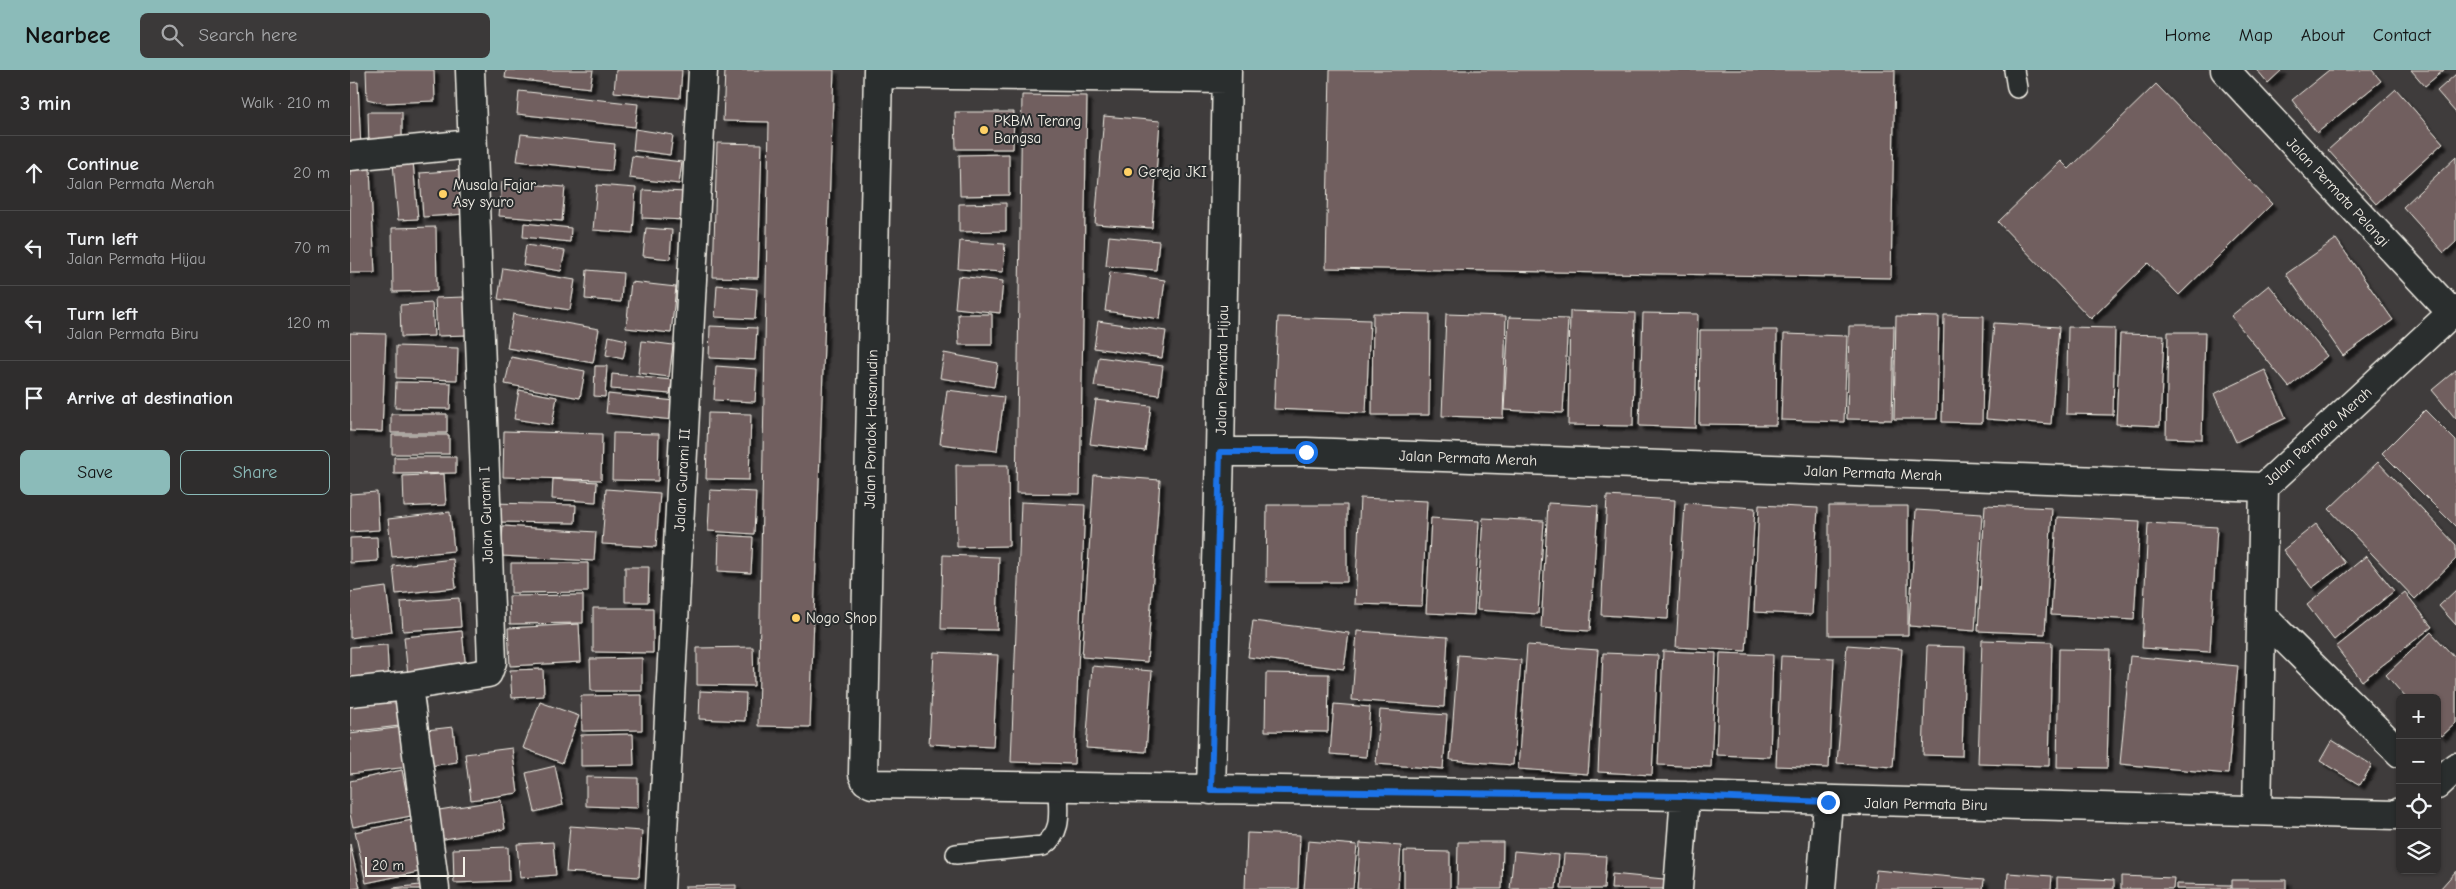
<!DOCTYPE html>
<html lang="en">
<head>
<meta charset="utf-8">
<style>
	:root { --surface:#2f2d2d; --page:#3b3939; --text:#f1f3f6; --muted:#a7a8aa; --line:#4a4949; --accent:#8bbbb9 }
	body { margin:0; font-family:"Comic Neue",sans-serif; background:var(--page); color:var(--text) }
	.controls { position:absolute; right:15px; bottom:15px; display:grid; overflow:hidden; border-radius:8px; box-shadow:0 1px 4px #0004 }
	.controls button { width:45px; height:45px; display:grid; place-items:center; padding:0; border:0; border-bottom:1px solid var(--line); background:var(--surface); color:var(--text); font:25px sans-serif }
	.scale { position:absolute; left:15px; bottom:12px; width:100px; box-sizing:border-box; padding-left:5px; border:2px solid #f4f1e8; border-top:0; font-size:14px; line-height:18px; white-space:nowrap; color:#f4f1e8; -webkit-text-stroke:4px #2a2d2e; paint-order:stroke }
	.stop { position:absolute; width:15px; height:15px; margin:-11px; border:4px solid #1a73e8; border-radius:50%; background:#fff }
	.stop.end { background:#1a73e8; border-color:#fff; box-shadow:0 1px 5px #0008 }
	.list { margin:0; padding:0; list-style:none }
	h2 { display:flex; justify-content:space-between; align-items:center; height:65px; margin:0; padding:0 20px; font-size:21px }
	h2 small { font-size:16px; font-weight:400; color:var(--muted) }
	.list li { display:grid; grid-template-columns:32px 1fr auto; gap:15px; align-items:center; box-sizing:border-box; height:75px; padding:0 20px; border-top:1px solid var(--line) }
	.list b { display:block; font-size:19px; white-space:nowrap }
	.list p { margin:0; font-size:16px; white-space:nowrap; color:var(--muted) }
	.list em { font-size:16px; font-style:normal; color:var(--muted) }
	.actions { display:flex; gap:10px; padding:15px 20px }
	.actions a { flex:1; padding:11px 0; border:1px solid var(--accent); border-radius:8px; text-align:center; font-size:18px; color:var(--accent) }
	.actions .main { background:var(--accent); color:#111 }
	.icon { flex:none; width:28px; height:28px; fill:none; stroke:currentColor; stroke-width:2; stroke-linecap:round; stroke-linejoin:round }
	.map { position:relative; flex:none; width:2106px; height:819px; overflow:hidden }
	header { display:flex; align-items:center; gap:30px; box-sizing:border-box; height:70px; padding:0 25px; background:var(--accent); color:#111 }
	header strong { font-size:24px }
	nav { display:flex; gap:28px; margin-inline-start:auto; font-size:18px }
	.search { width:350px; height:45px; background:var(--page); display:flex; align-items:center; gap:12px; box-sizing:border-box; padding:0 18px; border-radius:8px; color:var(--muted); font-size:19px }
	main { display:flex }
	aside { flex:1; background:var(--surface) }
	.map>svg:first-child { display:block }
	.building { fill:#715e5e; stroke:#f4f1e8; filter:url(#shadow) }
	.lines { fill:none; stroke-linecap:round; stroke-linejoin:round }
	.lane-casing { stroke:#f4f1e8; stroke-width:22 }
	.street-casing { stroke:#f4f1e8; stroke-width:31 }
	.lane { stroke:#2a2d2e; stroke-width:19 }
	.street { stroke:#2a2d2e; stroke-width:28 }
	.route { stroke:#1a73e8; stroke-width:6 }
	.poi-dot { fill:#ffd166; stroke:#2a2d2e; stroke-width:2 }
	.labels { text-anchor:middle; stroke-width:4; stroke-linejoin:round; paint-order:stroke }
	.poi-label { font-size:15px; fill:#f4f1e8; stroke:#2a2d2e; text-anchor:start }
	.street-label { font-size:15px; fill:#f4f1e8; stroke:#2a2d2e }
</style>
</head>
<body>
<header>
<strong>Nearbee</strong>
<div class="search"><svg class="icon" aria-label="search" viewBox="0 0 24 24"><circle cx="10" cy="10" r="6"/><path d="M15 15l6 6"/></svg>Search here</div>
<nav><a>Home</a><a>Map</a><a>About</a><a>Contact</a></nav>
</header>
<main>
<aside>
<h2>3 min<small>Walk · 210 m</small></h2>
<ul class="list">
<li><svg class="icon" aria-label="ahead" viewBox="0 0 24 24"><path d="M12 20V5M6 11l6-6 6 6"/></svg><div><b>Continue</b><p>Jalan Permata Merah</p></div><em>20 m</em></li>
<li><svg class="icon" aria-label="left" viewBox="0 0 24 24"><path d="M17 20v-9H6M10 6l-5 5 5 5"/></svg><div><b>Turn left</b><p>Jalan Permata Hijau</p></div><em>70 m</em></li>
<li><svg class="icon" aria-label="left" viewBox="0 0 24 24"><path d="M17 20v-9H6M10 6l-5 5 5 5"/></svg><div><b>Turn left</b><p>Jalan Permata Biru</p></div><em>120 m</em></li>
<li><svg class="icon" aria-label="arrive" viewBox="0 0 24 24"><path d="M6 21V4h12l-3 4 3 4H6"/></svg><div><b>Arrive at destination</b></div></li>
</ul>
<div class="actions"><a class="main">Save</a><a>Share</a></div>
</aside>
<div class="map">
<svg width="2106" height="819" viewBox="0 0 2106 819">
	<defs>
		<filter id="shadow"><feDropShadow dx="4.5" dy="4.5" stdDeviation="1" flood-color="#0009"/></filter>
	</defs>
	<rect width="100%" height="100%" fill="#3f3c3c"/>
	<filter id="ink" filterUnits="userSpaceOnUse"><feTurbulence type="fractalNoise" baseFrequency=".02" numOctaves="2"/><feDisplacementMap in="SourceGraphic" scale="10" xChannelSelector="R" yChannelSelector="G"/><feConvolveMatrix kernelMatrix="1 2 1 2 8 2 1 2 1" color-interpolation-filters="sRGB"/></filter>
	<g filter="url(#ink)">
		<path class="building" d="M16 0H84L85 31 33 33 17 29Z
			M156 0H243L240 18 155 8Z
			M266 0H332L330 28 264 22Z
			M375 0H484L460 657 408 656 419 52 373 51Z
			M980 0H1545L1541 208 976 198Z
			M1907 0H1932L1918 13Z
			M1979 0H2022L2031 11 1967 63 1942 30Z
			M2061 0H2094L2075 16Z
			M2106 4V43L2087 21Z
			M8 12 11 79 0 80V13Z
			M1806 14 1922 134 1829 225 1798 193 1741 249 1648 152 1711 91 1719 99Z
			M2046 19 2093 73 2026 134 1978 80Z
			M169 21 288 34 285 57 167 44Z
			M672 25 737 26 730 424 666 423Z
			M18 42H52V76L19 77Z
			M605 42H664L663 79H606Z
			M754 46 810 51 802 158 745 154Z
			M285 59 323 65 320 85 283 80Z
			M171 64 265 74 262 101 167 91Z
			M367 73 412 74 408 208 363 207Z
			M659 84V125L610 126 609 85Z
			M282 86 332 92 329 114 279 108Z
			M2106 87V172L2094 183 2053 137Z
			M63 91 68 149 48 150 43 93Z
			M20 98 25 203H0V99Z
			M112 100 115 144 73 147 70 103Z
			M152 112 215 117 212 151 149 146Z
			M247 115 286 118 283 163 243 160Z
			M293 120 336 122 335 150 292 148Z
			M656 133V161L609 162V134Z
			M174 153 221 158 220 172 173 167Z
			M86 157 87 221 43 222 42 158Z
			M296 158 322 160 320 189 293 186Z
			M759 166 809 171 806 200 756 196Z
			M1986 169 2043 250 1993 286 1936 204Z
			M610 171 655 174 653 202 608 199Z
			M176 175 215 181 211 201 173 195Z
			M153 198 225 210 220 240 148 229Z
			M237 200 273 203 271 232 235 229Z
			M760 202 815 210 810 249 755 241Z
			M608 206 653 211 650 243 605 238Z
			M281 212 326 217 321 263 276 258Z
			M367 215 407 219 405 249 365 247Z
			M1919 215 1977 286 1939 317 1881 246Z
			M115 227 117 265 87 266 85 228Z
			M82 233 84 266 51 267 50 235Z
			M1220 241 1285 243 1283 356 1218 355Z
			M1023 243 1080 244 1079 345H1022Z
			M1293 243 1348 244 1345 358 1289 356Z
			M163 244 249 259 243 293 157 278Z
			M608 244H642V275H609Z
			M1096 244 1156 246 1153 348 1092 346Z
			M1594 245 1634 246 1632 353 1592 352Z
			M1546 246 1589 247 1587 349H1544Z
			M928 247 1020 250 1016 343 924 339Z
			M1159 247 1218 249 1213 343 1154 340Z
			M748 251 816 261 812 288 744 278Z
			M1644 253 1709 257 1701 354 1636 349Z
			M360 256 407 258 405 290 359 288Z
			M1499 256H1544L1542 350 1497 349Z
			M1718 257 1765 258 1763 345 1716 344Z
			M1350 260H1427L1426 355 1349 354Z
			M1818 262H1855L1852 369 1816 368Z
			M0 263 36 264 32 362 0 361Z
			M1434 264 1497 266 1494 352 1431 350Z
			M1770 264 1814 265 1810 356 1766 354Z
			M259 266 277 270 273 289 256 285Z
			M292 271 323 275 319 307 288 303Z
			M46 276 108 278 107 310 46 308Z
			M594 283 648 293 644 317 590 308Z
			M161 287 235 301 230 328 155 314Z
			M749 287 813 296 809 325 744 316Z
			M245 296H257L255 327 244 326Z
			M366 296 407 299 405 332 364 330Z
			M1915 300 1936 348 1886 372 1864 324Z
			M2106 300V349L2082 320Z
			M262 304 322 310 320 324 261 319Z
			M46 312 101 313 100 339 45 338Z
			M169 320 207 327 202 355 164 349Z
			M597 320 654 327 647 381 590 374Z
			M258 324 325 331 323 350 256 343Z
			M746 330 801 336 795 381 740 374Z
			M2075 340 2106 371V457L2032 383Z
			M358 343 401 344 399 410 356 409Z
			M41 344H97V363H41Z
			M154 361 252 364 251 410 153 407Z
			M263 363 309 364 308 411 262 410Z
			M42 365H99V384H42Z
			M44 387H106V403L44 404Z
			M2028 392 2106 475V489L2065 529 1979 439Z
			M606 395H658L659 476 607 477Z
			M94 404 96 435 54 437 53 406Z
			M744 405 810 410 797 592 732 587Z
			M203 409 247 412 246 432 202 429Z
			M256 419 310 423 306 477 252 474Z
			M360 420 406 422 404 464 358 461Z
			M27 422 29 460 0 462V424Z
			M1257 426 1325 430 1318 549 1251 545Z
			M1010 428 1077 431 1072 536 1005 534Z
			M671 432 735 435 724 694 661 692Z
			M142 433 226 435 225 453 142 452Z
			M1198 433 1248 436 1240 561 1191 558Z
			M1335 433 1405 438 1396 581 1326 577Z
			M917 435H997V512H916Z
			M1409 435 1468 438 1462 545 1404 542Z
			M1635 435 1702 438 1695 564 1628 561Z
			M1479 436H1558V565H1479Z
			M1566 440 1632 444 1625 561 1559 556Z
			M100 442 104 481 42 487 38 449Z
			M1707 447 1790 451 1784 550 1701 545Z
			M1081 448 1129 451 1124 545 1076 543Z
			M1133 448 1194 451 1188 544 1127 540Z
			M1798 453 1867 457 1860 582 1792 578Z
			M1966 454 1995 493 1962 518 1933 480Z
			M153 456 246 462 244 491 151 486Z
			M369 465 403 467 401 503 368 501Z
			M27 467 28 491 0 493V468Z
			M593 485 649 487 647 560 591 559Z
			M2016 486 2044 521 1984 570 1957 535Z
			M103 489 106 518 46 524 43 496Z
			M161 493H238V522L161 523Z
			M275 497H299L298 532H275Z
			M36 517 42 562 0 568V522Z
			M2106 520V555L2089 536Z
			M2055 522 2082 557 2012 611 1986 577Z
			M233 525V553L160 554 159 526Z
			M109 528 111 557 53 561 51 532Z
			M243 538H303V583L243 582Z
			M903 551 999 563 994 599 898 587Z
			M229 554 231 592 160 596 158 558Z
			M112 561 116 600 58 606 54 567Z
			M1007 561 1098 567 1094 637 1002 630Z
			M2081 562 2106 589V653L2092 666 2087 661V628H2056L2036 605Z
			M1632 570 1702 572 1699 696 1628 694Z
			M37 575 39 615 0 617V577Z
			M1177 575 1248 580 1238 704 1168 699Z
			M1497 575 1552 579 1543 697 1487 693Z
			M1577 576 1615 577 1612 686 1573 685Z
			M403 577 404 616 347 615V578Z
			M1709 579 1760 580 1757 698 1707 697Z
			M1313 581 1366 583 1361 697 1308 695Z
			M584 582 648 585 643 677 579 674Z
			M1253 583 1308 585 1302 705 1248 702Z
			M1370 583 1423 585 1420 687 1366 685Z
			M1108 585 1171 590 1163 695 1100 690Z
			M1431 586 1484 588 1479 698 1426 696Z
			M1780 586 1888 596 1878 704 1770 694Z
			M292 588V621H241L240 589Z
			M742 596 802 601 796 682 736 678Z
			M193 599 194 626 162 628 160 600Z
			M916 603 979 604 978 662 915 661Z
			M45 621 49 656 0 662V626Z
			M350 621 396 623 395 651 349 649Z
			M292 625V660L232 661 231 626Z
			M190 632 229 646 212 693 173 678Z
			M984 634 1020 637 1016 687 980 684Z
			M1030 640 1097 645 1093 699 1026 694Z
			M53 657 58 697 0 704V664Z
			M103 657 107 692 80 696 76 660Z
			M283 664 284 695 231 696V665Z
			M1982 670 2022 695 2010 715 1970 691Z
			M162 678 168 723 121 730 115 684Z
			M205 696 213 735 185 742 176 703Z
			M52 700 61 746 3 757 0 744V711Z
			M236 707 288 708V738L236 736Z
			M151 730 155 759 88 770 83 741Z
			M62 750 73 801 16 813 5 762Z
			M220 756 292 761 289 807 216 802Z
			M897 763 950 765 948 819H895Z
			M958 771 1007 775 1003 819H954Z
			M203 772 206 805 170 808 167 774Z
			M1108 772H1153L1152 819H1107Z
			M1010 773 1051 776 1048 819H1007Z
			M0 774 10 818 3 819H0Z
			M158 777 159 811 104 813 103 779Z
			M1054 781 1100 782V819H1054Z
			M1164 781 1209 785 1206 819H1160Z
			M1214 784 1256 786 1254 819H1211Z
			M1526 800 1634 810 1633 819H1524Z
			M2106 801V819H2090Z
			M1658 803 1702 806 1701 819H1657Z
			M1262 804 1314 809V819H1261Z
			M1771 806 1824 808 1823 819H1771Z
			M1707 807 1764 810V819H1707Z
			M1882 810H1936V819H1882Z
			M1826 814 1881 815V819H1826Z
			M70 815 71 819H43V818Z
			M386 815V819H335V816Z"/>
		<g class="lines">
			<defs>
				<path id="lane" d="M1664 0 1667 18
					M606 784 693 776C714 761 708 741 708 717"/>
				<path id="street" d="M528 0 513 704 516 711 522 714 1335 726 2046 745 2050 742
					M1875 0 2102 243
					M528 4 876 9
					M0 86 121 74
					M870 382H956L1914 417 2106 239
					M1911 545 2050 683
					M0 622 58 616
					M2087 715 2106 697
					M861 720 870 382 877 0
					M1907 741 1914 417
					M85 819 58 616 138 603 142 592 120 0
					M310 819 353 0
					M1328 819 1335 726
					M1471 819 1478 732"/>
			</defs>
			<use href="#lane" class="lane-casing"/>
			<use href="#street" class="street-casing"/>
			<use href="#lane" class="lane"/>
			<use href="#street" class="street"/>
		</g>
	</g>
	<g class="lines" filter="url(#ink)">
		<path class="route" d="M956 382H870L861 720 1335 726 1478 732"/>
	</g>
	<g class="poi-dot">
		<circle cx="634" cy="60" r="5"/>
		<circle cx="778" cy="102" r="5"/>
		<circle cx="93" cy="124" r="5"/>
		<circle cx="446" cy="548" r="5"/>
	</g>
	<g class="labels">
		<g class="poi-label">
			<text x="644" y="56">PKBM Terang<tspan x="644" dy="17">Bangsa</tspan></text>
			<text x="788" y="107">Gereja JKI</text>
			<text x="103" y="120">Musala Fajar<tspan x="103" dy="17">Asy syuro</tspan></text>
			<text x="456" y="553">Nogo Shop</text>
		</g>
		<g class="street-label">
			<text transform="translate(1988 122) rotate(47)" y="5">Jalan Permata Pelangi</text>
			<text transform="translate(872 300) rotate(-89)" y="5">Jalan Permata Hijau</text>
			<text transform="translate(521 359) rotate(-89)" y="5">Jalan Pondok Hasanudin</text>
			<text transform="translate(1968 366) rotate(-42)" y="5">Jalan Permata Merah</text>
			<text transform="translate(1118 388) rotate(2)" y="5">Jalan Permata Merah</text>
			<text transform="translate(1523 403) rotate(2)" y="5">Jalan Permata Merah</text>
			<text transform="translate(332 410) rotate(-87)" y="5">Jalan Gurami II</text>
			<text transform="translate(136 445) rotate(-92)" y="5">Jalan Gurami I</text>
			<text transform="translate(1576 734) rotate(1)" y="5">Jalan Permata Biru</text>
		</g>
	</g>
</svg>
<div class="controls">
<button>+</button>
<button>−</button>
<button><svg class="icon" aria-label="locate" viewBox="0 0 24 24"><circle cx="12" cy="12" r="6"/><path d="M12 2v4M12 18v4M2 12h4M18 12h4"/></svg></button>
<button><svg class="icon" aria-label="layers" viewBox="0 0 24 24"><path d="M12 4l9 5-9 5-9-5zM3 14l9 5 9-5"/></svg></button>
</div>
<div class="scale">20 m</div>
<div class="stop" style="left:956px;top:382px"></div>
<div class="stop end" style="left:1478px;top:732px"></div>
</div>
</main>
</body>
</html>
